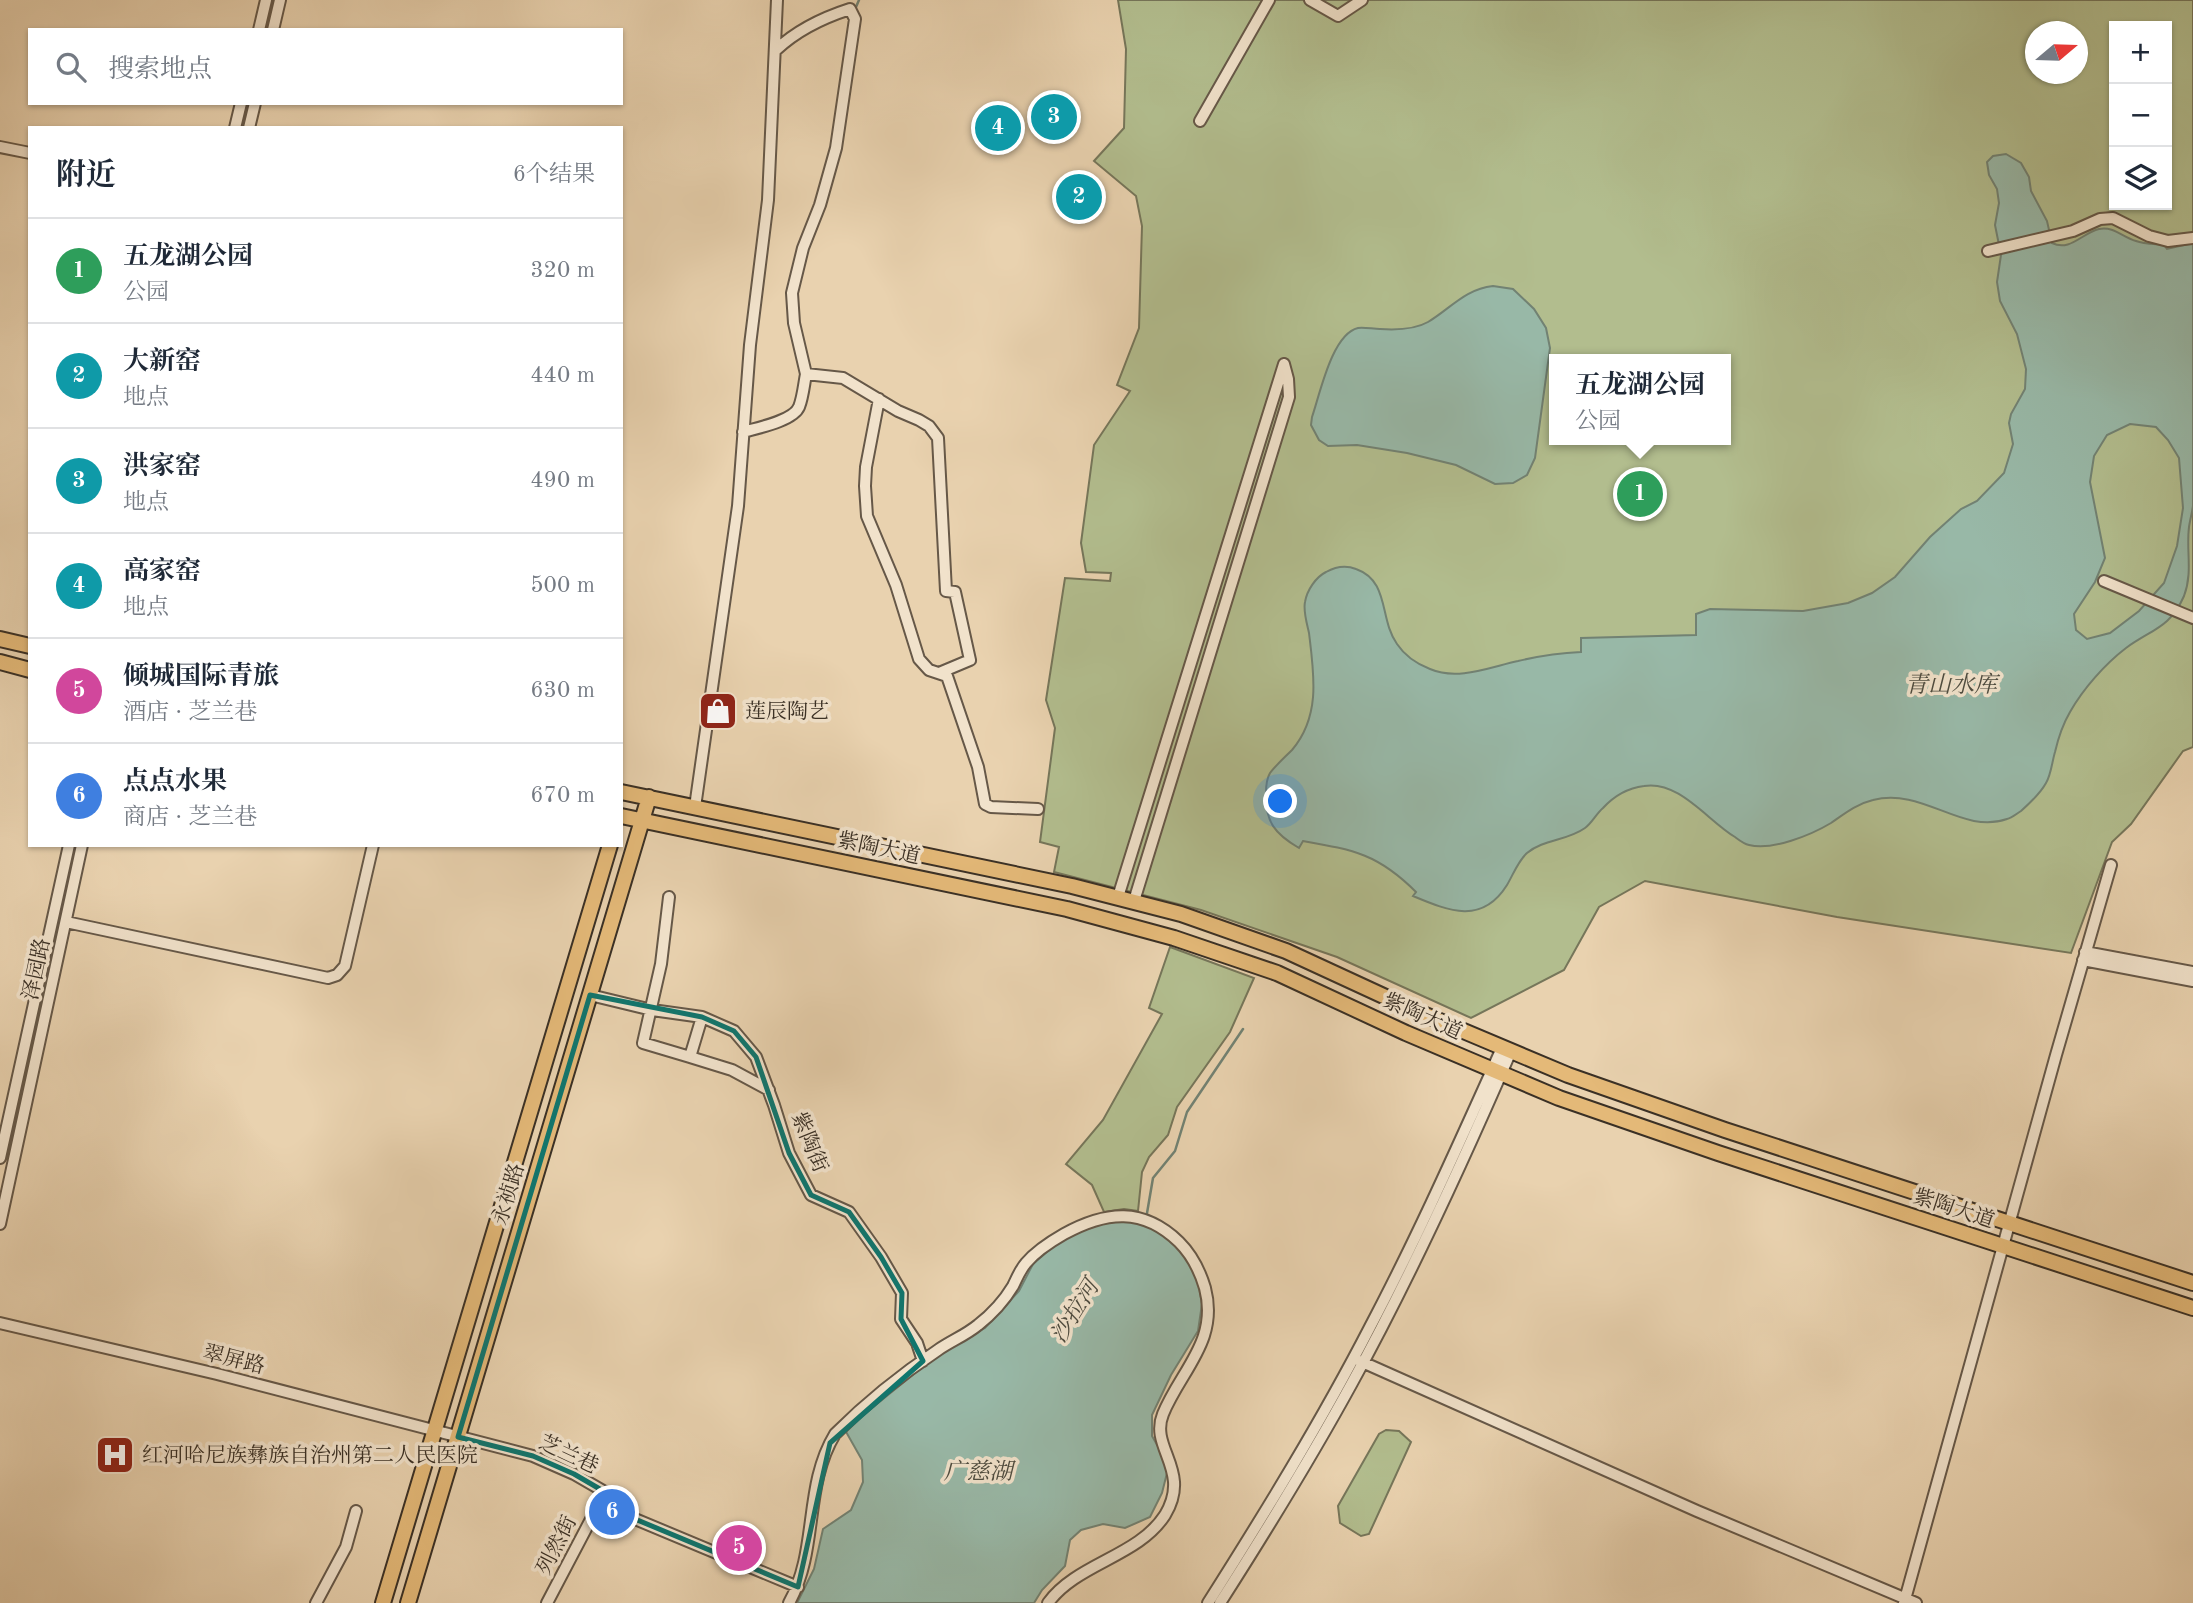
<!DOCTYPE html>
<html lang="zh">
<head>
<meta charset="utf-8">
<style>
	:root { --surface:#fff; --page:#f6f6f7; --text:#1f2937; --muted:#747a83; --line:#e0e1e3; --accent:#8f2418 }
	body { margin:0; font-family:"Old Standard TT","Noto Serif SC",serif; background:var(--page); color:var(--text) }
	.controls { position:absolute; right:21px; top:21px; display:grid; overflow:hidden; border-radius:0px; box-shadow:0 2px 5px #0004 }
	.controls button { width:63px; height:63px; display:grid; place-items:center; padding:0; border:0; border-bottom:2px solid var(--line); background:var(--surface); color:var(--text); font:35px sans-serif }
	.compass { position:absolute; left:2025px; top:21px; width:63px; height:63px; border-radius:50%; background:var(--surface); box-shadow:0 2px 5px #0004; rotate:71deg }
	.you { position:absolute; left:1281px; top:802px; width:24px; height:24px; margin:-18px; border:5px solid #fff; border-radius:50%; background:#1a73e8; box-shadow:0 0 0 10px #1a73e833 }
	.badge { display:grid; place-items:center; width:46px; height:46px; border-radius:50%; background:var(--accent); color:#fff; font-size:23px; font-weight:700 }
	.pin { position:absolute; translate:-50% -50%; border:4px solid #fff; box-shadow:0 2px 7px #0006 }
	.popup { position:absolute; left:1549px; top:354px; width:182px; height:91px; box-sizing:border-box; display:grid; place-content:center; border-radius:0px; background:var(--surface); filter:drop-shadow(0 2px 5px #0005); font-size:23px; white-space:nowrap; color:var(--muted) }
	.popup b { font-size:26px; color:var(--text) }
	.popup::after { content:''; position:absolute; left:50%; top:100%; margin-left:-14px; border:14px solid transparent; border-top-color:var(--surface) }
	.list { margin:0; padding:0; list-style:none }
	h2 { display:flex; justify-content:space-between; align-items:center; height:91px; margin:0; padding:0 28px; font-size:30px }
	h2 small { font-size:23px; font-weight:400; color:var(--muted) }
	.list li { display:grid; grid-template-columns:46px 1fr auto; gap:21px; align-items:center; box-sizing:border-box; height:105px; padding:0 28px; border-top:2px solid var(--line) }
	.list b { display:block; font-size:26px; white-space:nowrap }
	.list p { margin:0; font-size:23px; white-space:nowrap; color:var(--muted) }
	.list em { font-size:23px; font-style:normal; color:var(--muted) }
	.icon { flex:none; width:38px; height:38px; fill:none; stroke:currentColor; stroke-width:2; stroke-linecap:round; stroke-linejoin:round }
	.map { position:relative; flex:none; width:2193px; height:1603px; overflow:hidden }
	.search { position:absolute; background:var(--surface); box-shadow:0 2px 5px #0004; left:28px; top:28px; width:595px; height:77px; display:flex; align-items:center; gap:18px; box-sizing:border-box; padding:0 24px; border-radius:0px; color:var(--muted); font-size:26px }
	.panel { position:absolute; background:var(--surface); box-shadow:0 2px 5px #0004; left:28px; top:126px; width:595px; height:721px; border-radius:0px }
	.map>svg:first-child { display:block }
	.green { fill:#b2bd8e; stroke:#76765a; stroke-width:2; fill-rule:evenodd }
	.water { fill:#98b8a7; stroke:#728273; stroke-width:2; fill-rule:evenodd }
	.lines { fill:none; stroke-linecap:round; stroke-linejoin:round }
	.stream { stroke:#728273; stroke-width:2.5 }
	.minor-casing { stroke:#665848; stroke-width:14 }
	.major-casing { stroke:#3a3025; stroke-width:18 }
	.minor { stroke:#f1e2cb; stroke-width:10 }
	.major { stroke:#e4b978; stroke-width:14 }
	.marked { fill:none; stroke:#0f766e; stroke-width:5; stroke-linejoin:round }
	.labels { text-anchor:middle; stroke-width:7; stroke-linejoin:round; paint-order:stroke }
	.poi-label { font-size:21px; fill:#3a3025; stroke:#f1e2cb; text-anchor:start }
	.street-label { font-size:21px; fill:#3a3025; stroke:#f1e2cb }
	.water-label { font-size:23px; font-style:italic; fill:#4d4b3f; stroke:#f1e2cb }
</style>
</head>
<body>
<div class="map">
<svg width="2193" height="1603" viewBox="0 0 2193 1603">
	<rect width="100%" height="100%" fill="#e9d2af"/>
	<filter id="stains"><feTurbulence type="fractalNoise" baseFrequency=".00286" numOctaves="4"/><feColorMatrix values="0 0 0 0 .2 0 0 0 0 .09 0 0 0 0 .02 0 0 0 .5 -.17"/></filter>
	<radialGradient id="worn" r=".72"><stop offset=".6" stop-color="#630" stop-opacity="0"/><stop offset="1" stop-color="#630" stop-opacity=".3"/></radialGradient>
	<path class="green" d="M1118 0H2193V747L2183 751 2131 824 2112 842 2071 953 1837 917 1645 881 1599 907 1564 970 1471 1018 1337 957 1201 910 1054 872 1059 847 1040 842 1055 728 1046 700 1065 578 1110 581 1111 573 1086 572 1081 543 1094 445 1130 391 1117 385 1139 328 1142 226 1136 196 1094 161 1124 128 1126 49ZM2114 26H2167V205H2114ZM2036 32H2078V74H2036ZM1554 359H1726V440H1554Z
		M1170 947 1254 978 1230 1032 1177 1107 1168 1135 1149 1157 1142 1172 1138 1211 1124 1209 1104 1212 1092 1185 1066 1164 1103 1120 1162 1014 1149 1008Z
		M1386 1430 1399 1431 1411 1442 1369 1534 1361 1536 1340 1523 1338 1506 1379 1434Z"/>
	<path class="water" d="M2006 154 2021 163 2029 177 2031 191 2047 221 2052 243C2070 252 2082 233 2099 229 2114 226 2122 237 2136 241 2144 244 2155 244 2164 245L2167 249 2193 243V506C2192 513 2190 520 2189 527 2186 551 2193 572 2184 596 2170 628 2152 629 2126 648 2105 664 2083 689 2070 712 2063 724 2058 739 2055 752 2052 762 2051 775 2046 783 2040 794 2030 803 2021 811 2016 814 2012 818 2007 819 1962 835 1923 787 1873 800 1856 804 1844 814 1831 823 1811 835 1772 851 1749 845 1744 844 1739 840 1735 837 1708 821 1679 780 1644 786 1628 788 1614 796 1603 808 1596 814 1592 823 1585 828 1567 841 1544 839 1527 853 1518 861 1513 875 1507 885 1482 925 1449 911 1413 896L1416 892C1378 854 1354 850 1303 841L1299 848C1275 834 1265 822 1266 793 1266 787 1267 778 1270 773 1276 765 1285 757 1292 750 1321 716 1314 674 1309 633 1307 624 1303 611 1305 602 1307 590 1316 577 1326 572 1335 567 1346 565 1356 569 1390 581 1379 619 1397 644 1405 656 1417 664 1430 669 1458 681 1490 667 1518 661 1539 656 1559 653 1581 652V638L1696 635V614L1710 609 1803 611 1848 603 1872 593 1895 577 1930 537 1961 509 1977 501 2004 473 2013 444 2009 423 2011 414 2025 389 2026 369 2017 334 2000 301 1997 282 2001 255 1995 225 1999 203 1997 189 1989 175 1987 162 1993 156ZM2130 424 2156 427 2168 440 2179 458 2183 508 2177 546 2164 583 2139 611 2110 633 2087 639 2076 630 2074 614 2095 582 2105 558 2090 482 2094 456 2107 435Z
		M1493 286 1513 289 1534 309 1546 328 1550 348 1535 458 1527 475 1513 483 1495 484 1456 465 1407 453 1357 445 1328 446 1319 440 1311 425 1312 417C1320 394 1332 334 1358 328 1364 327 1373 329 1380 329 1395 330 1414 330 1428 322 1450 309 1465 289 1493 286Z
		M1136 1216 1176 1241 1196 1270 1202 1304 1198 1331 1171 1375 1152 1415V1436L1164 1457 1167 1473 1162 1493 1150 1517 1125 1528 1103 1524 1081 1530 1070 1540 1065 1566 1042 1590 1034 1603H797L814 1569 823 1529 851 1510 863 1482 862 1460 845 1430 915 1373 953 1345 985 1328 1019 1291 1033 1264 1056 1244 1091 1224Z"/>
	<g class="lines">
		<path class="stream" d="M856 7 859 0
			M1146 1219 1153 1178 1175 1151 1187 1112 1243 1029"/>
		<defs>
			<path id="minor" d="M1310 0 1338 16 1362 0
				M259 30 266 0
				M273 30 280 0
				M776 50C797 30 822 18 850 9L855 19 836 148 820 205 803 248 792 293 794 323 806 374
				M1200 121 1269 0
				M235 128 241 103
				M249 128 255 103
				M0 147 30 153
				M1988 251 2073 231 2100 219 2113 218 2149 236 2168 241 2193 238
				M879 399 866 467 865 486 867 516 896 585 919 659 929 670 947 676 978 767 985 804 991 807 1038 809
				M743 432C757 428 793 421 799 407 803 397 804 384 806 374L843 378 898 411 919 420 929 426 938 438 946 591 955 592 970 660 939 673
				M2104 581 2193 618
				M695 807 738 506 750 345 768 200 777 0
				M669 897 661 964 643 1043 690 1057
				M1118 897 1284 364
				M1134 901 1289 397 1288 379 1284 364
				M66 922 328 978 337 975 345 966 373 845
				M2085 952 2193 972
				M2083 960 2193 981
				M590 995 652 1010 702 1017 734 1031 756 1057 774 1105 789 1153 811 1195 849 1212 881 1257 902 1293 901 1319 917 1343 923 1361
				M702 1017 690 1057 732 1070 769 1090
				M0 1158 69 845
				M0 1224 82 845
				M0 1323 217 1374 533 1456 574 1474 605 1492 599 1504 798 1587
				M1360 1361 1697 1511 1916 1603
				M316 1603 346 1547 356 1511
				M547 1603 599 1504
				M789 1603C819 1549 803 1487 835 1434 866 1403 902 1374 938 1350 951 1341 966 1335 978 1325 992 1314 1004 1301 1013 1286 1017 1278 1020 1270 1026 1263 1036 1251 1050 1242 1064 1234 1106 1211 1143 1207 1179 1242 1192 1255 1200 1271 1205 1288 1219 1341 1181 1370 1163 1414 1149 1448 1192 1470 1165 1515 1138 1557 1077 1563 1048 1603
				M1208 1603C1265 1513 1321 1422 1370 1327 1418 1236 1460 1141 1502 1048
				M1220 1603C1266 1531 1311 1458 1352 1383 1411 1276 1462 1164 1511 1051
				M1904 1603 2056 1055 2111 865"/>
			<path id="major" d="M0 639 30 646
				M0 662 30 670
				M621 792 1072 886 1181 914 1286 951 1416 1011 1568 1075 1725 1130 2193 1283
				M621 816 1067 909 1174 938 1277 973 1406 1033 1559 1098 1718 1153 2193 1308
				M383 1603 610 845
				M408 1603 649 797"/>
		</defs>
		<use href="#minor" class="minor-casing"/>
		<use href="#major" class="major-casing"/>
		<use href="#minor" class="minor"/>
		<use href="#major" class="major"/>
	</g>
	<path class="marked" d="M590 995 702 1017 734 1031 756 1057 789 1153 811 1195 849 1212 881 1257 902 1293 901 1319 923 1361 830 1443 798 1587 599 1504 605 1492 574 1474 533 1456 458 1437Z"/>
	<defs>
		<symbol id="shop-square" viewBox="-11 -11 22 22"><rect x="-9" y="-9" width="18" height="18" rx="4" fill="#8f2418" stroke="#f1e2cb"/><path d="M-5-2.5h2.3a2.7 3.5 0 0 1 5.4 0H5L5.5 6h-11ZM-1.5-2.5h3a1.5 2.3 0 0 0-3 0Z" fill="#fff"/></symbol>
		<symbol id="hospital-square" viewBox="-11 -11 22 22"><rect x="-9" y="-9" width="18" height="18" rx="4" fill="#8f2418" stroke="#f1e2cb"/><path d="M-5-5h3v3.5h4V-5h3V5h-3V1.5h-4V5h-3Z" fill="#fff"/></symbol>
	</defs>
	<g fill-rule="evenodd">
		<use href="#shop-square" x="696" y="689" width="44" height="44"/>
		<use href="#hospital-square" x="93" y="1433" width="44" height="44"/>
	</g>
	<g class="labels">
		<g class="poi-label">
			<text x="745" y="718">莲辰陶艺</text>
			<text x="142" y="1462">红河哈尼族彝族自治州第二人民医院</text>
		</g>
		<g class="street-label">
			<text transform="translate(879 848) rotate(12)" y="7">紫陶大道</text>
			<text transform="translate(36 969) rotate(-78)" y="7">泽园路</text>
			<text transform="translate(1423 1016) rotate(24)" y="7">紫陶大道</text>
			<text transform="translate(810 1142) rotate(68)" y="7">紫陶街</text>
			<text transform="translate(508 1194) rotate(-73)" y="7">永祯路</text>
			<text transform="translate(1954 1208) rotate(18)" y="7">紫陶大道</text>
			<text transform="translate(234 1359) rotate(14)" y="7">翠屏路</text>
			<text transform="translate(569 1454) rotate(25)" y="7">芝兰巷</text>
			<text transform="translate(556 1545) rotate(-63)" y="7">列然街</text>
		</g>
		<g class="water-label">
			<text x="1951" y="692">青山水库</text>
			<text transform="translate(1074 1311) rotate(-58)" y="8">沙拉河</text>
			<text x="978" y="1479">广慈湖</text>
		</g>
	</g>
	<rect width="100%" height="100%" filter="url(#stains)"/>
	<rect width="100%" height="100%" fill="url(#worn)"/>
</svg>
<div class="controls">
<button>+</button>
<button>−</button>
<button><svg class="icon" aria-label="layers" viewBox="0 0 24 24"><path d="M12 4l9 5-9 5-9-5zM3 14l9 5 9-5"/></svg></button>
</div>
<svg class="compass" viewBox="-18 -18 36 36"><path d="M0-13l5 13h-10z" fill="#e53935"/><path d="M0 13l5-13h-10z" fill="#747a83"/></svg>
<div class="you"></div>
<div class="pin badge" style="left:1640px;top:494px;background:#2e9e5b">1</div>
<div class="popup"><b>五龙湖公园</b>公园</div>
<div class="pin badge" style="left:1079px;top:197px;background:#0f9aa8">2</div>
<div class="pin badge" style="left:1054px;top:117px;background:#0f9aa8">3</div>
<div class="pin badge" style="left:998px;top:128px;background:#0f9aa8">4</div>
<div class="pin badge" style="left:739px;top:1548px;background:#d1479c">5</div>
<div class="pin badge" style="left:612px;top:1512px;background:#3f7fe0">6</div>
<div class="search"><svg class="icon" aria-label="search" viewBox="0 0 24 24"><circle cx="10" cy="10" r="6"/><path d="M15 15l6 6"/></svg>搜索地点</div>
<section class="panel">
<h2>附近<small>6个结果</small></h2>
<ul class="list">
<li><span class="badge" style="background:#2e9e5b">1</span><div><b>五龙湖公园</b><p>公园</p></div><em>320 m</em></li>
<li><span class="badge" style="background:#0f9aa8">2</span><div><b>大新窑</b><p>地点</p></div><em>440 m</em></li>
<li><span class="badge" style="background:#0f9aa8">3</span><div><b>洪家窑</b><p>地点</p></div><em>490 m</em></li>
<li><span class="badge" style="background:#0f9aa8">4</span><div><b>高家窑</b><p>地点</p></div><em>500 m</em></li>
<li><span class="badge" style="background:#d1479c">5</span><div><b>倾城国际青旅</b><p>酒店 · 芝兰巷</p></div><em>630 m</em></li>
<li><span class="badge" style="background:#3f7fe0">6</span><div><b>点点水果</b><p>商店 · 芝兰巷</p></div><em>670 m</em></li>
</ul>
</section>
</div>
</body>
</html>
